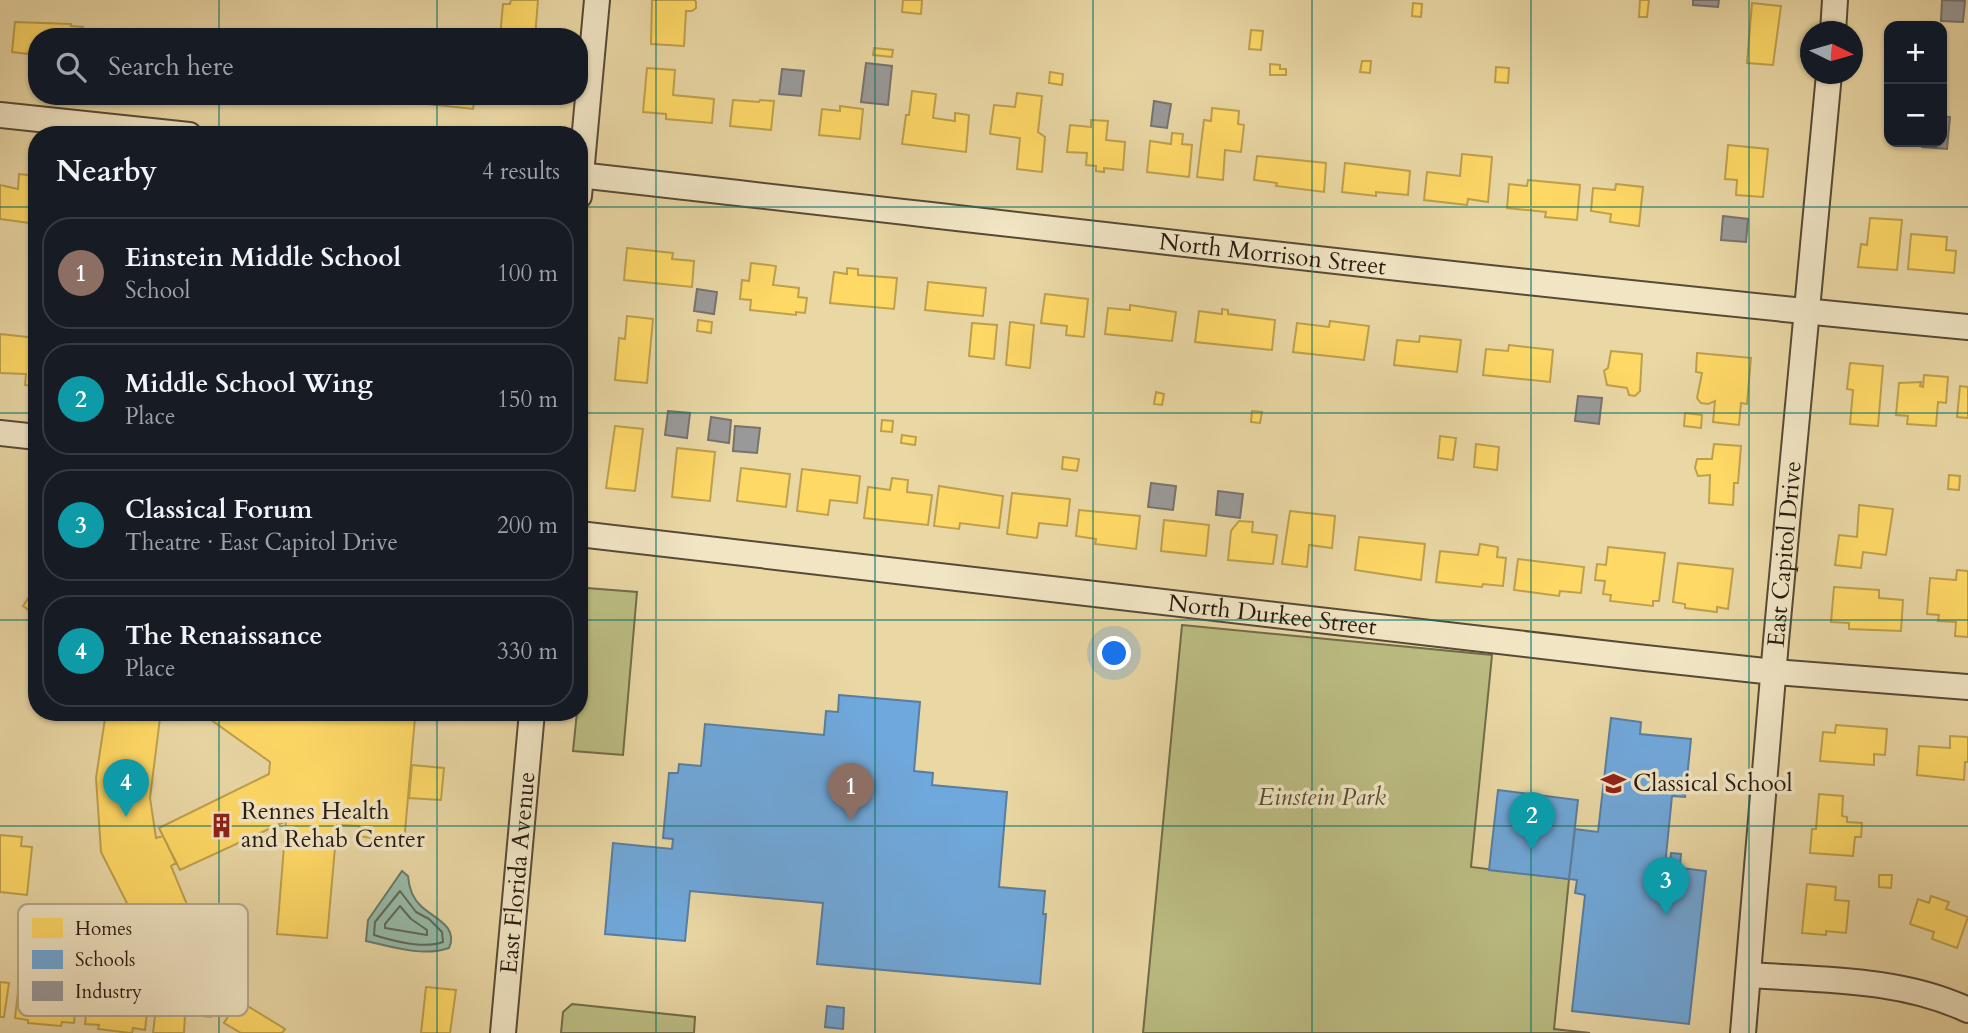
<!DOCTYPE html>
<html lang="en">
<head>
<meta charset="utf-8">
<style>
	:root { --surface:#171b24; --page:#20242c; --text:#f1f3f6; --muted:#9ea1a6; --line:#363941; --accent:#2563eb }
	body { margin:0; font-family:Cardo,serif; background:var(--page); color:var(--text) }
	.controls { position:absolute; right:21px; top:21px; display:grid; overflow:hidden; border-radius:14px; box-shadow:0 2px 5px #0004 }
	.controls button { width:63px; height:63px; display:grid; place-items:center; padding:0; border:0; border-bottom:2px solid var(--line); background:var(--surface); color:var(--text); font:35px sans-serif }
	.compass { position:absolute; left:1800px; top:21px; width:63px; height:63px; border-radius:50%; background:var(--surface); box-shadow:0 2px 5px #0004; rotate:95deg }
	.you { position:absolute; left:1115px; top:654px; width:24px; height:24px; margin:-18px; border:5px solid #fff; border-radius:50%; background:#1a73e8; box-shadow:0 0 0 10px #1a73e833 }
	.badge { display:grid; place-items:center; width:46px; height:46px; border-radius:50%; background:var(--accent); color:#fff; font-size:23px; font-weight:700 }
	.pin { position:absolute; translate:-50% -58px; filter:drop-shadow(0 2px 4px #0008) }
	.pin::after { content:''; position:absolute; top:37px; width:24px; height:21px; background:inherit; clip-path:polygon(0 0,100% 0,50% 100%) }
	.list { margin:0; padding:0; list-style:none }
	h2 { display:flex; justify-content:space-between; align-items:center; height:91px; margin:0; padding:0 28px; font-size:30px }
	h2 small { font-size:23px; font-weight:400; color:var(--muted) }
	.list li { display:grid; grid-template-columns:46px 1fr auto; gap:21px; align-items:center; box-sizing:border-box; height:112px; margin:0 14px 14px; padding:0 14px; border:2px solid var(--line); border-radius:28px }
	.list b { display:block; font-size:26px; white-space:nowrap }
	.list p { margin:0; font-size:23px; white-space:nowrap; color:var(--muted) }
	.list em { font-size:23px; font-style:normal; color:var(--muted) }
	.icon { flex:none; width:38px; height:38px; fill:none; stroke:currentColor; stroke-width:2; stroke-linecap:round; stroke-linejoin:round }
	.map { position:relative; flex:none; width:1968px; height:1033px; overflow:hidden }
	.search { position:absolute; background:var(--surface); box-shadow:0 2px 5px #0004; left:28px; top:28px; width:560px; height:77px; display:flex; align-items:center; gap:18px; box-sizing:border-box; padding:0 24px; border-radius:28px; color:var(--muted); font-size:26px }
	.panel { position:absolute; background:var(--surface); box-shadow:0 2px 5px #0004; left:28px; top:126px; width:560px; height:595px; border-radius:28px }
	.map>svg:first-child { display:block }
	.green { fill:#bbbd82; stroke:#716c4a; stroke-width:2 }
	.water { fill:#97baa7; stroke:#6a7a6b; stroke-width:2 }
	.homes { fill:#ffd966; stroke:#bea04c; stroke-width:2 }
	.schools { fill:#6fa8dc; stroke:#597e9f; stroke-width:2 }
	.industry { fill:#999; stroke:#777370; stroke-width:2 }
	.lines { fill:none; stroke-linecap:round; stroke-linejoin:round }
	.shore { stroke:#5f6a5c; stroke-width:2 }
	.minor-casing { stroke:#584a36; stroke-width:28 }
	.minor { stroke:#f1e5c4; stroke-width:24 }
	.grid { fill:none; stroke:#0f766e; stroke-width:2; stroke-opacity:0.55 }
	.labels { text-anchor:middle; stroke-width:7; stroke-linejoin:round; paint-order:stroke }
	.street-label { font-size:24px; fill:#271b11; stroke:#f1e5c4 }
	.poi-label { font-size:24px; fill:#271b11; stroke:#f1e5c4; text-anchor:start }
	.park-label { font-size:24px; font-style:italic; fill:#534c33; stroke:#f1e5c4 }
	.key { fill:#f1e5c4; stroke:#b4a88e; stroke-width:2 }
	.key-label { font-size:19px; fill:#271b11 }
</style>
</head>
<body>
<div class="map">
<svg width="1968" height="1033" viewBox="0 0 1968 1033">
	<rect width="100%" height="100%" fill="#e9d7a4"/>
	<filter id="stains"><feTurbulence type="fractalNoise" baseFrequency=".00286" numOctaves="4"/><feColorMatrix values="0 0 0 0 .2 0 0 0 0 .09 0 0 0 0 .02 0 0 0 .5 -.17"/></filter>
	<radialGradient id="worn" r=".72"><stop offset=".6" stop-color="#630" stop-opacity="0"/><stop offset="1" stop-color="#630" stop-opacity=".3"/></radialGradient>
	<path class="green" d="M587 588 637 592 623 755 573 751 577 712H579V683Z
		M1182 625 1492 655 1471 867 1569 879 1554 1029 1590 1033H1143Z
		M572 1004 695 1017 694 1033H561L563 1012Z"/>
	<path class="water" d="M402 871 408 876C409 888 412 898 421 906 433 918 459 926 449 948 423 957 392 947 366 941L368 920Z"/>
	<path class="homes" d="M511 0H538L535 37H500L503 4H510Z
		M652 0H694L696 2V8L692 11H686L684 46 651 44Z
		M903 0H922L921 14 902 12Z
		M1640 0H1649L1647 17H1639Z
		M1413 3 1422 4 1421 17 1412 16Z
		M1752 3 1781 6 1773 65 1747 63Z
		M15 22 71 24V26L83 27 82 37H37V55L12 52Z
		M125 30 197 37H124Z
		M216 30 275 36V37H215Z
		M390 30 417 32 416 37H390Z
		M1251 30 1263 31 1261 50 1249 49Z
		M874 48 893 50 892 57 873 55Z
		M1362 61H1371L1370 73 1360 72Z
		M1270 64 1280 65V69H1286V75H1270Z
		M1496 67 1509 68 1508 83 1495 82Z
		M647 68 675 70 673 95 714 99 712 123 666 119V114L643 112Z
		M1050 72 1063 74 1062 85 1049 83Z
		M912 91 936 94 933 118 955 121V113L969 115 966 152 902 144 906 115H909Z
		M1017 93 1042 96 1038 132 1045 137 1042 172 1017 169 1020 138 990 134 994 105 1015 107Z
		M419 96H475L473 109 419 103Z
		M733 100 759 102 760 100 774 101 771 130 730 126Z
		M840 106 863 109 860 139 819 135 822 109 840 111Z
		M1212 108 1239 111 1238 124 1244 125 1241 152 1225 150 1223 180 1197 177 1204 120 1211 121Z
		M1091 120 1108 121 1106 140 1125 142 1123 170 1104 168V172L1096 171V166L1086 165 1087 153 1067 152 1070 125 1091 127Z
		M1172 133 1183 134 1182 144 1192 145 1189 177 1147 172 1150 141 1171 144Z
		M1728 145 1768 149 1763 197 1736 195 1737 180 1725 179Z
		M1462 154 1492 157 1488 202 1468 199 1467 205 1424 200 1427 172 1460 176Z
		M1257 156 1326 163 1324 192 1276 186 1277 183 1254 180Z
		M1345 163 1410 171 1408 195 1376 192V196L1342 192Z
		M19 174 37 176V224L0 219V185L18 189Z
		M1528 180 1580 185 1577 220 1545 217 1546 212 1507 208 1509 184 1527 186Z
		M1616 184 1643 187 1639 226 1610 222 1611 214 1591 211 1593 188 1615 190Z
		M1870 218 1902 220 1897 270 1858 267 1861 244 1867 245Z
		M1911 234 1947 237 1946 250 1956 251 1954 273 1908 269Z
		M627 248 673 253 672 259 694 261 692 287 624 280Z
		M751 263 776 266 773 285 799 288 798 297 807 298 805 313 796 312V315L750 310 751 300 740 299 742 280 749 281Z
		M847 268 858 269V275L897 278 894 309 830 303 834 272 847 274Z
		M928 282 986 288 983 316 925 310Z
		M1045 294 1088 299 1084 337 1066 335 1067 326 1041 323Z
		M1130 305 1176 312 1172 341 1105 334 1108 308 1130 310Z
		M1222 309 1228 310V314L1275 320 1272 350 1195 342 1199 311 1222 314Z
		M627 316 653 319 647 383 615 380 619 338 625 339Z
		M698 320 712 322 711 333 697 331Z
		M1330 321 1369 326 1364 360 1293 352 1297 323 1329 327Z
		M1010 322 1034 325 1030 368 1006 365Z
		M972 323 997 325 994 359 969 356Z
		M0 334 37 338V386L25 385 26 374 0 373Z
		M1420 336 1461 340 1457 372 1394 365 1397 340 1419 342Z
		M1509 345 1553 350 1550 382 1483 375 1486 349 1508 351Z
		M1611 351 1642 354 1640 391 1635 396 1629 395 1627 388 1607 385 1604 371 1608 368Z
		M1697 353 1751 358 1747 404 1741 403 1739 425 1713 422 1715 401 1708 404 1701 403 1697 398 1702 373 1696 372Z
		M1850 363 1883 366 1878 426 1850 424 1853 390 1847 389Z
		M1924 375 1948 377 1946 403 1938 402 1936 426 1907 424 1908 416 1896 415 1899 383 1921 382 1920 386 1923 387Z
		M1960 386 1968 387V418L1957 417Z
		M1156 392 1164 394 1162 405 1154 404Z
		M1252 411 1262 412 1260 423 1251 422Z
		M1685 413 1702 415 1701 428 1684 426Z
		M882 420 893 421 892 432 881 431Z
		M615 426 643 429 635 491 606 488Z
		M902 435 916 437 915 445 901 443Z
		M1440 436 1456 438 1453 460 1438 458Z
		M1476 444 1499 447 1497 470 1474 467Z
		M1714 444 1741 446 1738 483H1734L1733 505 1709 503 1710 475 1698 476 1695 468 1697 459H1712Z
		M677 448 715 452 710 501 672 497Z
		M1063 457 1079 459 1077 471 1062 469Z
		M741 468 790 474 786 507 737 501Z
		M802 469 860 476 857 503 830 500 828 515 797 511Z
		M1949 475 1960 476 1959 490 1948 489Z
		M892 478 908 480 907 492 932 495 928 525 864 518 868 487 890 490Z
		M939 486 1003 496 999 528 960 523 959 529 934 526Z
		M1012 493 1070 499 1067 526 1039 523 1037 538 1007 534Z
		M1859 505 1893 509 1886 555 1863 552 1861 568 1835 565 1839 535 1857 537Z
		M1079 510 1140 516 1136 549 1095 544 1096 539 1076 536Z
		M1290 511 1335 516 1332 548 1309 545 1307 567 1282 564Z
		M1164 520 1209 525 1206 556 1161 551Z
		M1239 521 1253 522 1252 532 1277 535 1273 564 1228 560 1231 531Z
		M1359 537 1425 544 1421 580 1355 570Z
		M1480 544 1498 547 1497 557 1506 558 1503 586 1483 584 1482 587 1436 582 1440 551 1478 555Z
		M1608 547 1665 553 1659 601H1653V606L1610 601 1611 595 1603 594 1605 581 1595 580 1597 564 1606 565Z
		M1518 559 1584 567 1581 593 1560 591 1559 596 1514 590Z
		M1678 563 1733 569 1728 609 1717 607V612L1685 608V604L1673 602Z
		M1957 570 1968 571V637L1955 636 1956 622 1938 621 1939 615 1927 614 1930 578 1956 580Z
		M37 585V616L23 606Z
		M1834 587 1879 590V598L1903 600 1901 631 1849 629V623L1831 622Z
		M106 712H139V716L160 718 150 798 156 838 163 836 176 863 171 866 188 907 157 921 153 911 134 917 101 852 96 778Z
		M200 712H287L297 719V712H348L415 718 404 843 358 836 359 826 337 825 327 938 277 934 286 821 180 870 159 828 269 774 270 762Z
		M1836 725 1887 729 1885 755 1874 754V765L1820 761 1823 732 1835 733Z
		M1950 736 1968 737V762H1965L1964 780 1917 775 1919 746 1950 748Z
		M412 765 444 768 441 800 409 798Z
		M1819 794 1843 796 1842 816 1847 817V822L1862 823 1861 837H1855L1853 856 1810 853 1812 829H1816Z
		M0 835 22 837 21 846 32 847 27 895 0 892Z
		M1879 875H1892L1891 888 1879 887Z
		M1807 884 1836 887 1835 900 1849 901 1846 933 1826 931V935L1802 933Z
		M1931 896 1949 902 1946 909 1968 917 1957 948 1932 939 1934 932 1910 924 1918 899 1929 903Z
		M32 967 67 971 65 987 78 988 74 1023 62 1022 61 1026 28 1023V1020L15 1018 19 983 31 984Z
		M104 974 138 978 136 994 149 995 145 1030 133 1028 132 1033H130L98 1029 99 1025 85 1024 89 989 102 991Z
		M0 982 9 983 4 1017H0Z
		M159 983 214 989 211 1017 185 1014 184 1033H153Z
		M426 987 456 990 450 1033H421Z
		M238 1000 285 1029 282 1033H241L224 1023Z"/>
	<path class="schools" d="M839 695 920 702 914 771 933 773 932 785 1007 792 999 887 1045 891 1043 914H1046L1040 984 817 964 823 903 690 891 685 941 605 934 613 843 672 849 673 839 663 838 669 773H678L679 764 701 766 705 724 824 735 826 711 838 712Z
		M1611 718 1641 722 1640 734 1691 739 1685 797 1672 796 1665 866 1706 871 1689 1024 1572 1011 1585 895 1575 893 1577 880 1569 879 1575 829 1598 832Z
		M1498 790 1578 800 1569 879 1489 870Z
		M1671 853 1681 854 1680 865 1670 864Z
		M827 1006 844 1008 843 1029 825 1027Z"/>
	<path class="industry" d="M1693 0H1719L1718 7 1693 5Z
		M1942 0 1965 1 1963 22 1941 21Z
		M866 63 892 66 888 105 861 102Z
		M782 69 804 71 801 96 779 94Z
		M1154 101 1171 104 1167 128 1151 126Z
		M1942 116 1950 117 1947 149 1922 147V142H1942Z
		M1723 216 1748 219 1746 242 1721 240Z
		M697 289 717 292 714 314 694 311Z
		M1578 396 1602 398 1599 424 1575 421Z
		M668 411 690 413 687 438 665 435Z
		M711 417 731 420 729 443 708 440Z
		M735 426 760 428 757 453 733 451Z
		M1151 483 1176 486 1173 510 1148 507Z
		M1218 491 1243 494 1240 518 1216 515Z"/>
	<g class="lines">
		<path class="shore" d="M400 891 416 912 429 919 442 932 443 942C425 949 393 941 374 935L375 922Z
			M400 906 411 919 427 930V935L385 928V924Z"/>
		<defs>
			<g id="minor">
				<path d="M1833 32 1835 0"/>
				<path d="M0 115 189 135"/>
				<path id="s1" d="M579 175C1042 227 1504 283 1968 327"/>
				<path d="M579 196 597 0"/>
				<path d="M0 433 37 437"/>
				<path id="s2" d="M579 534 1636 657 1774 672 1968 687"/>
				<path d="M1748 975C1822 980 1900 978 1968 1010"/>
				<path id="s3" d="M503 1033 532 712"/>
				<path id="s4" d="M1743 1033 1776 641 1829 74"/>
			</g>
		</defs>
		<use href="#minor" class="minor-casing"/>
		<use href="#minor" class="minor"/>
	</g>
	<path class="grid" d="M219 0V37M437 0V37M656 0V1033M875 0V1033M1093 0V1033M1312 0V1033M1531 0V1033M1749 0V1033M219 96V135M437 96V135M0 207H37M579 207H1968M0 413H37M579 413H1968M0 620H37M579 620H1968M219 712V1033M437 712V1033M0 826H1968"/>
	<defs>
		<symbol id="school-bare" viewBox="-9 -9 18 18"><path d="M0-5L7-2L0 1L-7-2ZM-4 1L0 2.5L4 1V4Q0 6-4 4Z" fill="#8f2418" stroke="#f1e5c4" stroke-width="2.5" paint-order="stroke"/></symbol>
		<symbol id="building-bare" viewBox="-9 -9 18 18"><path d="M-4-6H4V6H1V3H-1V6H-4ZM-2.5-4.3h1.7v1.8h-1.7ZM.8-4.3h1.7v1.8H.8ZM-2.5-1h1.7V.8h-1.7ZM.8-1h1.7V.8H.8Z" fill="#8f2418" stroke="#f1e5c4" stroke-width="2.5" paint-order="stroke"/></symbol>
	</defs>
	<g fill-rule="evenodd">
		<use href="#school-bare" x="1596" y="766" width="35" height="35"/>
		<use href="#building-bare" x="204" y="808" width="35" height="35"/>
	</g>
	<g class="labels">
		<g class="street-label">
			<text dy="8" stroke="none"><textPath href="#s1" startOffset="698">North Morrison Street</textPath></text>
			<text dy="8" stroke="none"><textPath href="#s4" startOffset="481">East Capitol Drive</textPath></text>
			<text dy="8" stroke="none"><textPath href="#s2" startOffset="698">North Durkee Street</textPath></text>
			<text dy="8" stroke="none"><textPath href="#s3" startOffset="161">East Florida Avenue</textPath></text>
		</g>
		<g class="poi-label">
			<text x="1633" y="791">Classical School</text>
			<text x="241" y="819">Rennes Health<tspan x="241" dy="28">and Rehab Center</tspan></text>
		</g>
		<g class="park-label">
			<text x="1322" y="805">Einstein Park</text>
		</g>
	</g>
	<rect x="18" y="904" width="230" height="112" rx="10" class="key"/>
	<rect x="32" y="918" width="31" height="20" fill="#ffd966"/>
	<rect x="32" y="950" width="31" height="19" fill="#6fa8dc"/>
	<rect x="32" y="981" width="31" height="20" fill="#999"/>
	<g class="key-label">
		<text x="75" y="935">Homes</text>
		<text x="75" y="966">Schools</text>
		<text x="75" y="998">Industry</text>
	</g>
	<rect width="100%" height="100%" filter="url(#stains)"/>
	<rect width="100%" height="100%" fill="url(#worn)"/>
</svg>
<div class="controls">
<button>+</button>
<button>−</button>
</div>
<svg class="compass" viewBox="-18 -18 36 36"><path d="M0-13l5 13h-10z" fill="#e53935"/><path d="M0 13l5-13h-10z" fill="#9ea1a6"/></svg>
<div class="you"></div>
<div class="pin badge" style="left:851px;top:821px;background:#8d6e63">1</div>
<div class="pin badge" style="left:1532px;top:850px;background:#0f9aa8">2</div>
<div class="pin badge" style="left:1666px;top:915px;background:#0f9aa8">3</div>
<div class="pin badge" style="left:126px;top:817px;background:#0f9aa8">4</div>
<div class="search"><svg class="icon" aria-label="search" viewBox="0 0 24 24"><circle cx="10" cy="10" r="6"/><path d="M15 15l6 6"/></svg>Search here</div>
<section class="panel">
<h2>Nearby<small>4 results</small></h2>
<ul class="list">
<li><span class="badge" style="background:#8d6e63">1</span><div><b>Einstein Middle School</b><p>School</p></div><em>100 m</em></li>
<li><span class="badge" style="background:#0f9aa8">2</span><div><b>Middle School Wing</b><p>Place</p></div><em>150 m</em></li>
<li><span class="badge" style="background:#0f9aa8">3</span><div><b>Classical Forum</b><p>Theatre · East Capitol Drive</p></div><em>200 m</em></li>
<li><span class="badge" style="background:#0f9aa8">4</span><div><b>The Renaissance</b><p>Place</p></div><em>330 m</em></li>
</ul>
</section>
</div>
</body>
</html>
